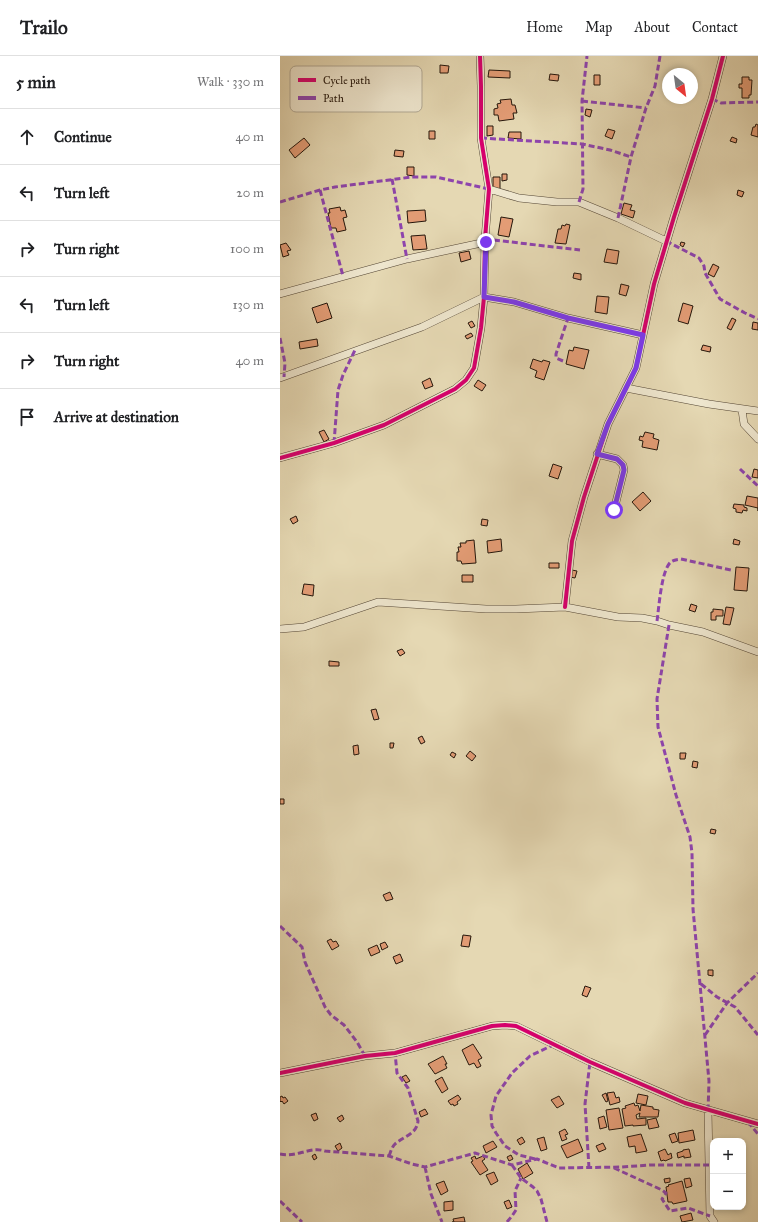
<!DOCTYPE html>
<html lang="en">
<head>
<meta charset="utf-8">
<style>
	:root { --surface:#fff; --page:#f6f6f6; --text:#202124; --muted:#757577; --line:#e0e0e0 }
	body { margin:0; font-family:"IM FELL Great Primer",serif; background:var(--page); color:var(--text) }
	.controls { position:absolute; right:12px; bottom:12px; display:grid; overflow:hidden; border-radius:8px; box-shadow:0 2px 6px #0003 }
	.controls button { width:36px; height:36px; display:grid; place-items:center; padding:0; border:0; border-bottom:1px solid var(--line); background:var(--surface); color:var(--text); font:20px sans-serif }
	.compass { position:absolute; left:382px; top:12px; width:36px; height:36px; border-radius:50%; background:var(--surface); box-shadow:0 2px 6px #0003; rotate:151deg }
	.stop { position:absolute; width:12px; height:12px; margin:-9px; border:3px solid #7c3aed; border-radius:50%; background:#fff }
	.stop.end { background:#7c3aed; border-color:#fff; box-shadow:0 1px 4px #0008 }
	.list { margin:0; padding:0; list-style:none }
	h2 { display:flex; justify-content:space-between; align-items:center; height:52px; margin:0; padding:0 16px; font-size:17px }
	h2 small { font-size:13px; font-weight:400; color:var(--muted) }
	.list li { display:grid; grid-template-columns:26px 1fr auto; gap:12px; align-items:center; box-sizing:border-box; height:56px; padding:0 16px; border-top:1px solid var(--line) }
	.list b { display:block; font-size:15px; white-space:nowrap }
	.list em { font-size:13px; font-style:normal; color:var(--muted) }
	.icon { flex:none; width:22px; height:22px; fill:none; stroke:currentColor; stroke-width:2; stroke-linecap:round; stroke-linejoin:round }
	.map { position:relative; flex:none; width:478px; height:1166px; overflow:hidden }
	header { display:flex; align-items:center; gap:24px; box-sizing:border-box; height:56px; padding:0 20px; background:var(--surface); border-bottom:1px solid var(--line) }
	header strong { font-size:19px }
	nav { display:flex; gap:22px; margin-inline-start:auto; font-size:14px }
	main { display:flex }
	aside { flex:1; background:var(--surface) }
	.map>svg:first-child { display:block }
	.building { fill:#e39c75; stroke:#24160b }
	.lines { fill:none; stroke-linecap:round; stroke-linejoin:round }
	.minor-casing { stroke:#544635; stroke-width:8 }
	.minor { stroke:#eee6ce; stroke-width:7 }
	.quiet { stroke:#8e44ad; stroke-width:3; stroke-dasharray:6 3; stroke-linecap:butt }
	.cycleway-casing { stroke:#eee6ce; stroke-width:6 }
	.cycleway { stroke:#d6006c; stroke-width:4 }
	.route { stroke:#7c3aed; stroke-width:5 }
	.key { fill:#eee6ce; stroke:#b1a894; stroke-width:1 }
	.key-label { font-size:11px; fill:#24160b }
</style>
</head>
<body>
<header>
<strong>Trailo</strong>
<nav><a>Home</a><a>Map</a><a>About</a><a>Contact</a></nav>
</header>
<main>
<aside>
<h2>5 min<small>Walk · 330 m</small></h2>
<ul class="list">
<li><svg class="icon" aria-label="ahead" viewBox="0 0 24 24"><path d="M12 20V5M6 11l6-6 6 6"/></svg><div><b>Continue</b></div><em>40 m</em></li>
<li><svg class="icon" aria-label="left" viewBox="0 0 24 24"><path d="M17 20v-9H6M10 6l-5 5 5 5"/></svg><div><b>Turn left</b></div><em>20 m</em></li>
<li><svg class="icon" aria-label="right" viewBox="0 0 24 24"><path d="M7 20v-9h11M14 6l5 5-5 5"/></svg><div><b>Turn right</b></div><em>100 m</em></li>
<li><svg class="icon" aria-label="left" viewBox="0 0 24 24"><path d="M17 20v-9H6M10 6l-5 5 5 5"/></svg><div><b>Turn left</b></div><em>130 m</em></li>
<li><svg class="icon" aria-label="right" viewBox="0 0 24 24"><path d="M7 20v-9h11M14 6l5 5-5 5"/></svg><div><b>Turn right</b></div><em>40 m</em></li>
<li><svg class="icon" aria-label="arrive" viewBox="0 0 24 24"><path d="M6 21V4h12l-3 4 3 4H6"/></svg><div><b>Arrive at destination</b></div></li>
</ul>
</aside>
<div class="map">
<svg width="478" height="1166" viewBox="0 0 478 1166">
	<rect width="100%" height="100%" fill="#e5d8b3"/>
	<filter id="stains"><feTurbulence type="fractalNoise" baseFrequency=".005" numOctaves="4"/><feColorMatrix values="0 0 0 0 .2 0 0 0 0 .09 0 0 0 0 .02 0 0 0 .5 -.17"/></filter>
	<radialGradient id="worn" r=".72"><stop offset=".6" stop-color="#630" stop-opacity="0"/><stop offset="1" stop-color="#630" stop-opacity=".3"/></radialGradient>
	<path class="building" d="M160 9 169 10 168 17H160Z
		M209 14 230 15V22L208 21Z
		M270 18 279 19 278 25 269 24Z
		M314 19H320V29H314Z
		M462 21H469V24H472L471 39H469V42H462V32H459V28H462Z
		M231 43 232 49H235L237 57H233L234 63 219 65 218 59H214V53L218 52 217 48 221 47 220 44Z
		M306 53 312 54 310 61 305 59Z
		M476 68 478 69V81L471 79 473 71H475Z
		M207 70H213V79L207 80Z
		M328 73 335 75 332 83 325 80Z
		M149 75H155V83H149Z
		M229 76H241V83L228 82Z
		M452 81 457 83 456 87 450 85Z
		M24 82 30 89 15 102 9 94Z
		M115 94 124 95 123 101 114 100Z
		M127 111H134V120L127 119Z
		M222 118H227V124L222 125Z
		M213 121H220V133H213Z
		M458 134 464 136 462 141 457 139Z
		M344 147 352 149 350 154 355 155 353 162 341 158Z
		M60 151 61 155 65 154 67 161 63 162 66 174 57 176 56 172H51L48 157H50L49 153Z
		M145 154 146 165 128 167 127 155Z
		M221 161 233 163 229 181 218 179Z
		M286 168 290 169 286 188 275 187 278 173H281L282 169 285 170Z
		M145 179 147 193 133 194 131 180Z
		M401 186 405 187 403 191 400 189Z
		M6 187 11 194 7 195 9 199 3 201 0 189Z
		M327 193 339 195 337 208 324 206Z
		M189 195 191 203 181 206 179 197Z
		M433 208 439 211 434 221 428 218Z
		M294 217 301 218V224L293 222Z
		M341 228 349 230 346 240 339 238Z
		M317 240 329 241 327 258 315 256Z
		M47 247 52 262 37 267 32 252Z
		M403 247 413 250 408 268 398 265Z
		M452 262 456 264 451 274 447 272Z
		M192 265 195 270 191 272 188 267Z
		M473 266 478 267V274L472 273Z
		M191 277 193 280 187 283 185 280Z
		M37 283 38 290 20 293 19 286Z
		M423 289 431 291 430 296 421 294Z
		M294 291 309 294 304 313 286 308 289 294 293 295Z
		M253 303 262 306 263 304 270 306 264 324 255 321 257 315 250 312Z
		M150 322 153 330 145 333 142 326Z
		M198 324 206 329 202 335 194 330Z
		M44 374 49 383 44 386 39 376Z
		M365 376 374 378 373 382 379 384 377 394 362 391 363 385 359 384 360 380 363 381Z
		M273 408 282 411 278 423 269 420Z
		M474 413 478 414V422L472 421Z
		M363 436 371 445 360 455 352 446Z
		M467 440 478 442V455V452L465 449Z
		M454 448 464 449V451L467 452V455L463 454 462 457 456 456V453L453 452Z
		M16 460 18 465 13 468 10 463Z
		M202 463 208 464 207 470 201 469Z
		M221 483 222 495 208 497 207 485Z
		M454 483 460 485 459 489 453 488Z
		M194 484 196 507 182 508 181 505H177V496H179L178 491H181L180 487H186V485Z
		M269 507H279V512H269Z
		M456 511 469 512 467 535 454 534Z
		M292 514 297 515 295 522 290 521Z
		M182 519H193V526H182Z
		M24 528 34 529 33 540 22 538Z
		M411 548 417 550 415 556 409 554Z
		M446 551 454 552 450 569 443 568Z
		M433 553 443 554V560H436V564H431V556H433Z
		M122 593 125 597 120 600 117 595Z
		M49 605 59 606V610H49Z
		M96 653 99 663 94 664 91 654Z
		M142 680 145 686 141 688 138 682Z
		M110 687H114L113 692H110Z
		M78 689 79 698 74 699 73 690Z
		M190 695 196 700 192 705 186 700Z
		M172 696 176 698 174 702 170 699Z
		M400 697H406L405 703H400Z
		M413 705 418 706 417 712 412 711Z
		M0 743H4V748H0Z
		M431 773 436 774 435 778 430 777Z
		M110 836 113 843 106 845 103 839Z
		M183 879 191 880 189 891 181 890Z
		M51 883 53 886 56 885 59 890 52 894 47 885Z
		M105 886 108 891 102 894 100 888Z
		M97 889 100 896 91 900 88 893Z
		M120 898 123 905 116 908 113 901Z
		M428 914H433V920L428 919Z
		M305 930 311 932 307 941 302 939Z
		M193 988 202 1002 198 1004 201 1010 197 1012 194 1007 189 1009 182 994Z
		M163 1000 167 1008H165L167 1012 155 1018 148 1008Z
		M126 1019 130 1025 126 1027 122 1021Z
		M162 1021 168 1033 162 1037 155 1025Z
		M334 1036 336 1042 339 1041 340 1046 330 1049 327 1037Z
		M326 1037 328 1045 326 1046 322 1039Z
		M358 1038 368 1040 366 1049 356 1047Z
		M178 1039 181 1043 177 1046 178 1048 174 1050 173 1048 171 1049 168 1045Z
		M2 1040 3 1042 5 1041 8 1045 4 1048 2 1045 1 1046 0 1045V1041Z
		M279 1040 284 1048 277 1052 271 1044Z
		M354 1047 355 1050 358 1049 360 1055 361 1049 373 1051V1053L379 1054 378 1061H359L360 1057 356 1059 357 1063 366 1062V1069L353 1070V1069L345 1070 342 1053 346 1052 345 1050Z
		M339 1052 343 1072 329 1074 326 1054Z
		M145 1053 148 1058 141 1061 139 1056Z
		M36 1057 38 1063 34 1065 31 1059Z
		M62 1059 64 1063 60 1066 57 1062Z
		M324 1060 327 1071 320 1073 318 1062Z
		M376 1062 379 1071 369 1073 367 1064Z
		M285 1073 288 1078 285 1079 287 1083 282 1085 279 1076Z
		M413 1074 415 1084 399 1087 398 1077Z
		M395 1077 398 1085 392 1087 389 1079Z
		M361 1078 367 1095 356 1097 355 1090 349 1091 347 1081Z
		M242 1081 245 1086 240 1089 237 1084Z
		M264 1081 267 1093 261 1095 257 1083Z
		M298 1083 303 1095 287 1102 281 1090Z
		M213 1085 217 1091 206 1097 203 1090Z
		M60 1087 62 1092 58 1095 55 1090Z
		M323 1087 326 1093 319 1096 316 1090Z
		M385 1093 388 1099 391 1097 392 1102 385 1105 384 1104 381 1105 378 1096Z
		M409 1093 411 1101 404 1102V1100L398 1102 397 1097 403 1095V1094Z
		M35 1098 37 1102 34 1104 32 1100Z
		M231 1099 233 1103 229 1105 227 1101Z
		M195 1100 196 1103 203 1100 205 1103 202 1105 208 1114 200 1119 191 1106 193 1105 191 1102Z
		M247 1107 253 1117 243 1123 238 1113Z
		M214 1116 218 1125 211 1129 206 1119Z
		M390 1122V1126L385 1127 384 1123Z
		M410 1122 412 1130 406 1132 404 1123Z
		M164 1125 168 1135 161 1139 156 1128Z
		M402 1125 407 1145 393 1148 392 1146H388L386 1131 389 1130 388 1129Z
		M229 1144 232 1151 227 1153 224 1146Z
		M173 1145V1154L164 1155V1146Z
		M411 1157 413 1164 402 1166 400 1160Z
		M184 1161 185 1166H172H174L173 1163Z"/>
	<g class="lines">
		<defs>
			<path id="minor" d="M209 133 239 142 277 146H299L338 162 386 185
				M0 238 127 203 206 186
				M0 322 142 271 204 241 234 246 288 262 363 279
				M346 332 429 348 478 355
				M462 354 464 368 478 383
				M317 398 337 403 343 409 344 414 334 454
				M0 402 54 387 104 369 175 333 186 324 194 312 201 272 204 241 205 183 209 133 201 82V30L200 0
				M285 551 292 485 304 441 328 368 356 312 374 228 394 161 432 43 443 0
				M0 573 24 571 98 546 206 553H236L285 551 338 561 362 562 377 565 389 569 423 576 478 596
				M0 1017 85 1000 115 997 212 970 225 969 236 970 310 1006 405 1047 478 1068
				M428 1055 430 1160 434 1166"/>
		</defs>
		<use href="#minor" class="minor-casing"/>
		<use href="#minor" class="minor"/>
		<path class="quiet" d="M432 43 441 47 478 46
			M302 45 366 52
			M201 82 302 88 330 94 351 101
			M112 123 127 203
			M40 134 63 220
			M0 146 40 134 55 131 132 121H156L209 133
			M299 146 303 133 302 45 307 0
			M338 162 351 101 366 52 375 30 380 0
			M205 183 300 194
			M386 185 419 202 424 210 425 217 440 243 465 257 478 263
			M0 282 5 307 4 321
			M283 305 276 302V298L288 262
			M54 387 58 334 63 319 75 294
			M460 413 478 430
			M377 565C379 551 381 519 389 508 392 504 396 504 401 503L451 514
			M389 569 377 643 378 671 396 739 410 781 412 797 413 853 429 1025 428 1055
			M0 870 22 891 25 906 45 951 51 959 64 969 71 978 77 986 85 1000
			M421 928 437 941 455 951 478 979
			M425 979 447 947 478 917
			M468 1066 478 1078
			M0 1098C16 1102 30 1090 45 1095L109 1100 132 1108 145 1111 195 1097 232 1109 257 1103 279 1112 341 1111 370 1109H429
			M109 1100C111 1095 112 1091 115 1088 124 1080 137 1078 138 1065L128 1032 117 1017 115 997
			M255 1103 239 1099 225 1090 216 1077 212 1070 211 1059 216 1040 232 1017 250 1000 275 988
			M232 1109 241 1122 253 1131 257 1135 261 1143 267 1166
			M145 1111 151 1138 162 1166
			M309 1112 305 1048 310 1006
			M334 1112 382 1134 386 1137 382 1143 390 1155 408 1152 430 1160
			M0 1145 22 1166
			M227 1166 232 1160 236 1154 235 1135 241 1122"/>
		<defs>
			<path id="cycleway" d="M0 402 54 387 104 369 175 333 186 324 194 312 201 272 204 241 205 183 209 133 201 82V30L200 0
				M285 551 292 485 304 441 328 368 356 312 374 228 394 161 432 43 443 0
				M0 1017 85 1000 115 997 212 970 225 969 236 970 310 1006 405 1047 478 1068"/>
		</defs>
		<use href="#cycleway" class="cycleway-casing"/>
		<use href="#cycleway" class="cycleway"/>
	</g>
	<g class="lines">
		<path class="route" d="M206 186 204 241 234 246 288 262 363 279 356 312 328 368 317 398 337 403 343 409 344 414 334 454"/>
	</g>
	<rect x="10" y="10" width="132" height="46" rx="6" class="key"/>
	<rect x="18" y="22" width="18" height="4" fill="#d6006c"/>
	<rect x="18" y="40" width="18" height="4" fill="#8e44ad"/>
	<g class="key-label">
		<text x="43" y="28">Cycle path</text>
		<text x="43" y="46">Path</text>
	</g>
	<rect width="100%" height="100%" filter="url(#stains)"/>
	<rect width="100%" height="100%" fill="url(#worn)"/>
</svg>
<div class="controls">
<button>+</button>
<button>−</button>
</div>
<svg class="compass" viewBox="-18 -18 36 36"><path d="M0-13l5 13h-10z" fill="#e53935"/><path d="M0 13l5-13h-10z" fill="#757577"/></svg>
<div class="stop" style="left:334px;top:454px"></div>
<div class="stop end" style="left:206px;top:186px"></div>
</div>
</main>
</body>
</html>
